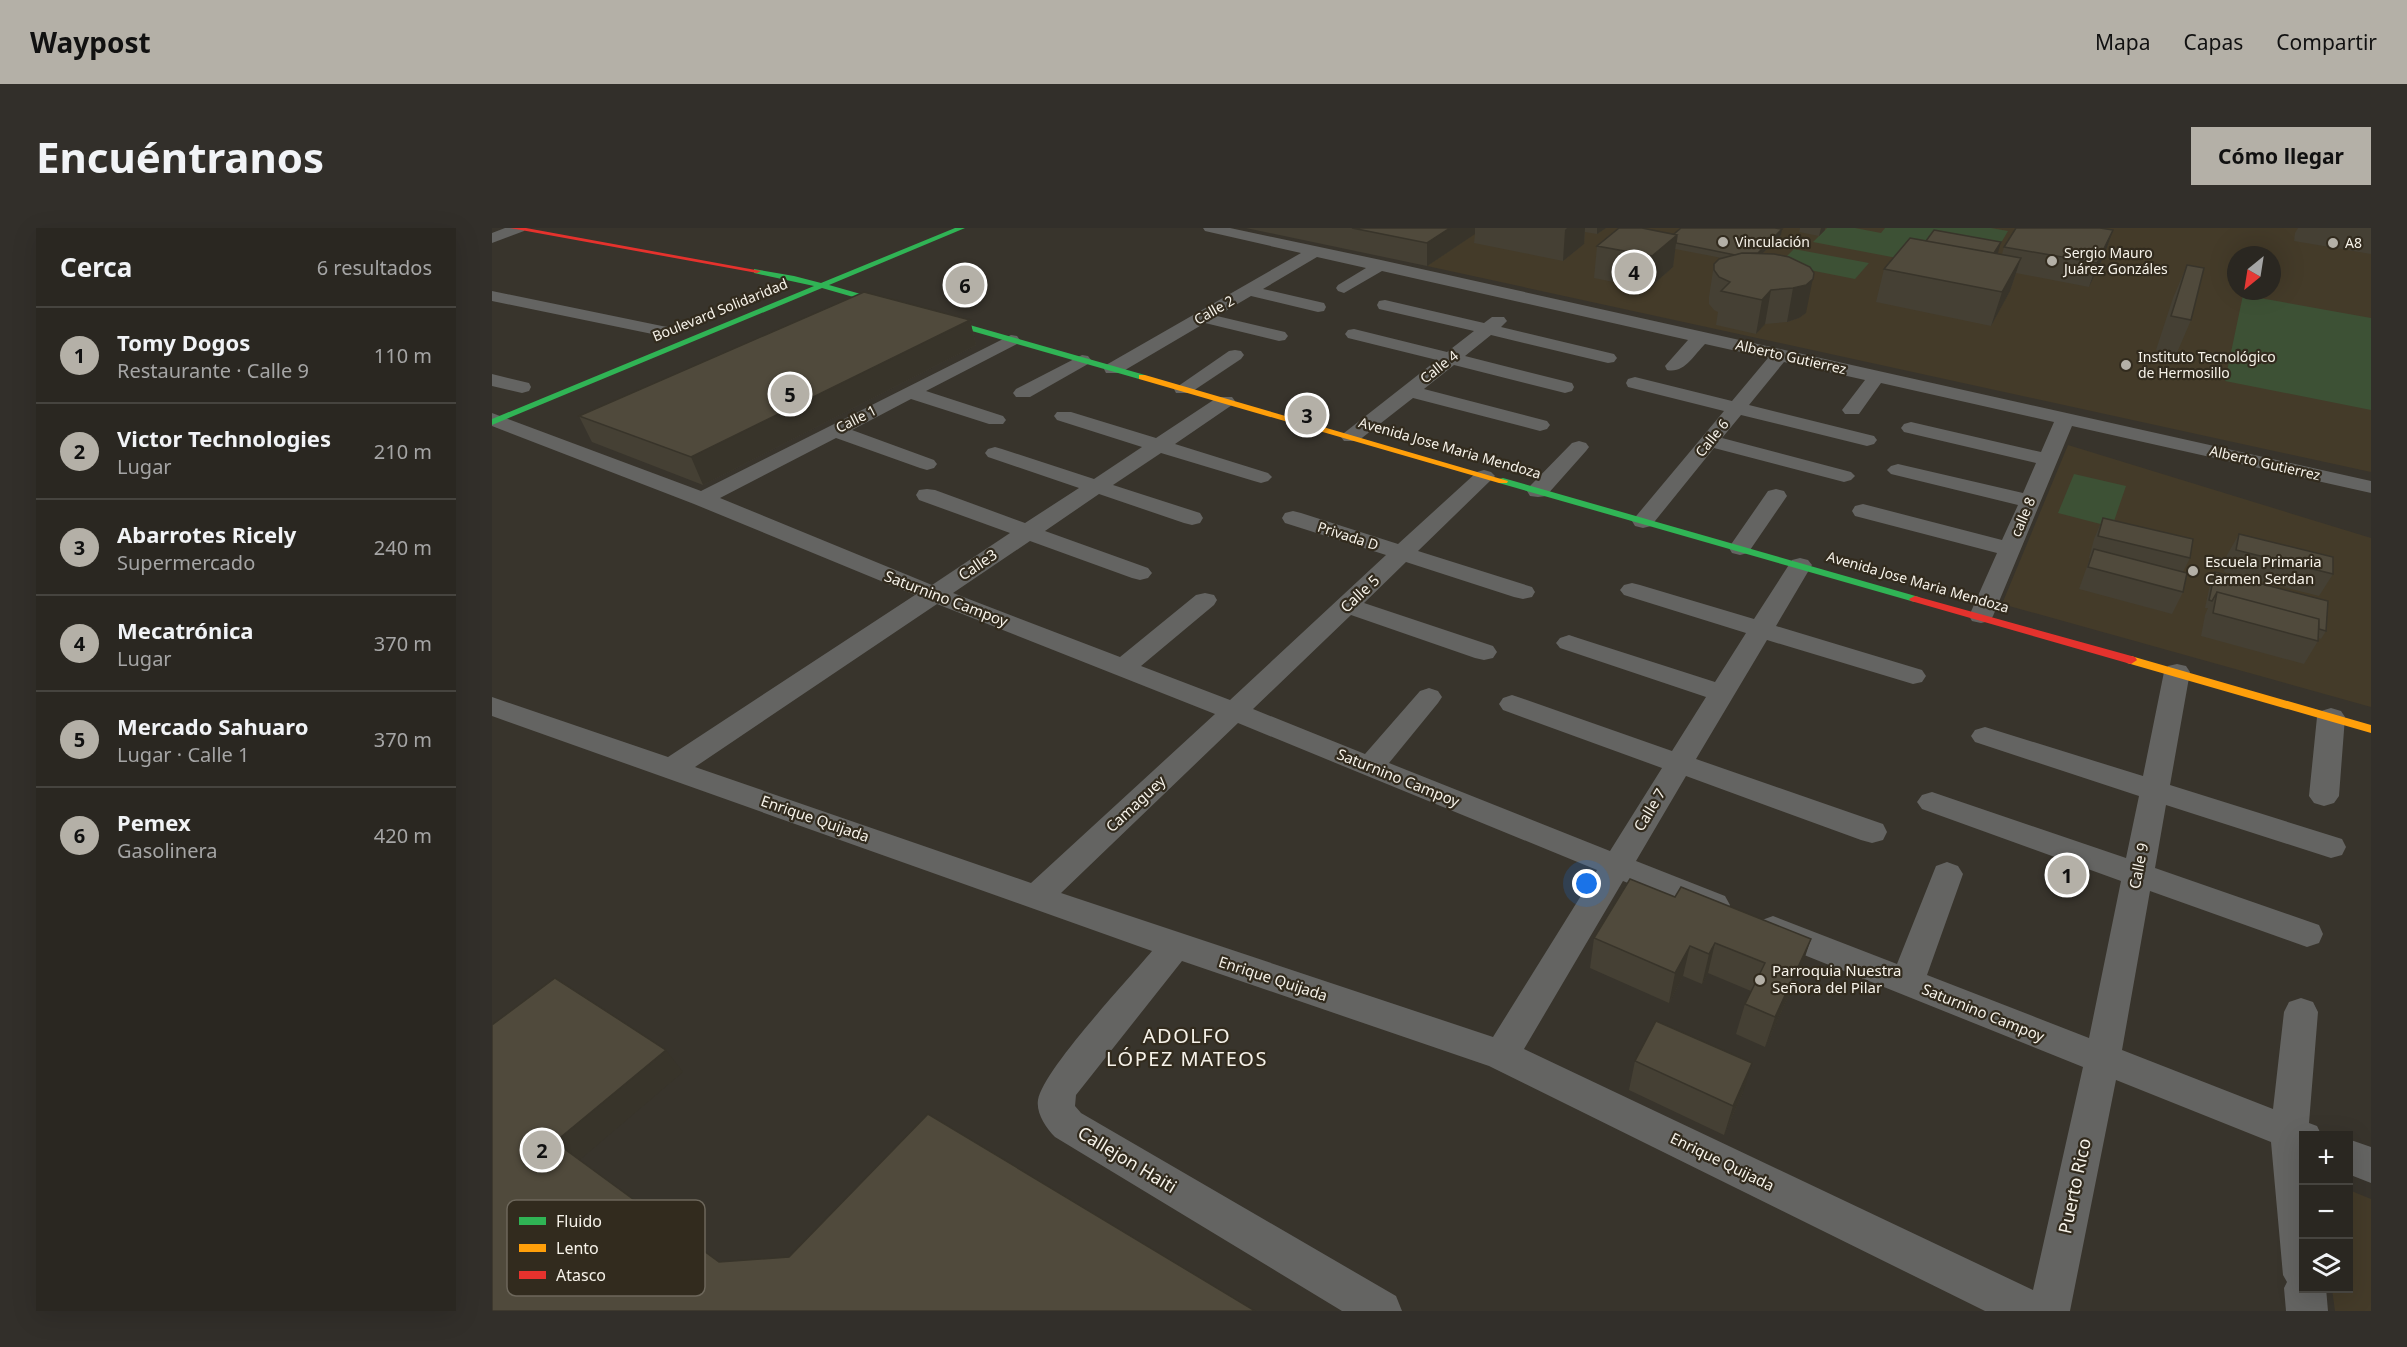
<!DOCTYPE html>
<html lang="es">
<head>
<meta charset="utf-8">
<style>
	:root { --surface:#2a2721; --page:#322f2a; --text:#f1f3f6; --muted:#a5a5a5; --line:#46443f; --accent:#b4b0a7 }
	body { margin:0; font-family:"Noto Sans",sans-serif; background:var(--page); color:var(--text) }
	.controls { position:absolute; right:18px; bottom:18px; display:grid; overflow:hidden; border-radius:0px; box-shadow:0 6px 24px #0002 }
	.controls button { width:54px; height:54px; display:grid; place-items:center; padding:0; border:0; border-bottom:2px solid var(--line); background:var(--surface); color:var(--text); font:30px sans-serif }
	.compass { position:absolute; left:1735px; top:18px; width:54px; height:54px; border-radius:50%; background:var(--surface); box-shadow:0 6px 24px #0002; rotate:210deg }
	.you { position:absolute; left:1095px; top:656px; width:21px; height:21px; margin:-15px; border:4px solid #fff; border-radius:50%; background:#1a73e8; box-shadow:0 0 0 9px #1a73e833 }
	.badge { display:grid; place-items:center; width:39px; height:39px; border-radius:50%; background:var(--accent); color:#111; font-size:20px; font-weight:700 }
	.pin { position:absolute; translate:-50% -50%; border:3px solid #fff; box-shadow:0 2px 6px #0006 }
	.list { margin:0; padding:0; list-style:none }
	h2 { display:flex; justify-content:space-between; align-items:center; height:78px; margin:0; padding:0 24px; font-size:26px }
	h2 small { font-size:20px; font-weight:400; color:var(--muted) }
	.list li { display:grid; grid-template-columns:39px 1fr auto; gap:18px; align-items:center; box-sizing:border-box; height:96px; padding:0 24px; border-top:2px solid var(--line) }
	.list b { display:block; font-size:22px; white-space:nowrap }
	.list p { margin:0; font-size:20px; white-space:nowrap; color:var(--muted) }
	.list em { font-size:20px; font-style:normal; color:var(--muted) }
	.icon { flex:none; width:33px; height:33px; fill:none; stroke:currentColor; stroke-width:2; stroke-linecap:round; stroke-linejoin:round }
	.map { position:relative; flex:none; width:1879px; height:1083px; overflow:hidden; border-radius:0px }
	header { display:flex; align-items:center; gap:36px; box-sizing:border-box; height:84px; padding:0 30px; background:var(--accent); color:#111 }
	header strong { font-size:28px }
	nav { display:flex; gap:33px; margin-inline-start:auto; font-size:21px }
	.intro { display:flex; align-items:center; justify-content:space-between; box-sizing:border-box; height:144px; padding:0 36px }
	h1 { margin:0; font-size:42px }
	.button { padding:15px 27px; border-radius:0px; background:var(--accent); color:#111; font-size:21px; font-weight:700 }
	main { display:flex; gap:36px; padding:0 36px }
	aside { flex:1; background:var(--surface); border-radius:0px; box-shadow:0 6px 24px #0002 }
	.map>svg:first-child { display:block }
	.built { fill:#443b29; fill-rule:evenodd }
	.green { fill:#3d5135 }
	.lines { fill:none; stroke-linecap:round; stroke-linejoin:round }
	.street { fill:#646462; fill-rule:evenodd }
	.fast { fill:#30b455; fill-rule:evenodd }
	.slow { fill:#ff9f0a; fill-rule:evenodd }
	.jam { fill:#e5322d; fill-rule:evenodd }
	.wall { fill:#454034 }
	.shaded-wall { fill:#38342a }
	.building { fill:#504a3c; stroke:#38342a; stroke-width:1.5 }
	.poi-dot { fill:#b4b0a7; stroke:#322b1e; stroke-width:2 }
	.labels { text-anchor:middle; stroke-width:4.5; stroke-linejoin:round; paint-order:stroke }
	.far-poi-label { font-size:14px; fill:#f6f2e9; stroke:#322b1e; text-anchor:start }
	.far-street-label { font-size:14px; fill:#f6f2e9; stroke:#322b1e }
	.poi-label { font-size:15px; fill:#f6f2e9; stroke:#322b1e; text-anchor:start }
	.street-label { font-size:15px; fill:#f6f2e9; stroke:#322b1e }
	.near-street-label { font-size:18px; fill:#f6f2e9; stroke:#322b1e }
	.near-neighbourhood-label { font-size:20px; letter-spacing:1.5px; fill:#f6f2e9; stroke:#322b1e }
	.key { fill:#322b1e; stroke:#6d675b; stroke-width:1.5 }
	.key-label { font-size:16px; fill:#f6f2e9 }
</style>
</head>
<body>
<header>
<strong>Waypost</strong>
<nav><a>Mapa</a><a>Capas</a><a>Compartir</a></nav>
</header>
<div class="intro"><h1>Encuéntranos</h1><a class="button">Cómo llegar</a></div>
<main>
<aside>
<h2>Cerca<small>6 resultados</small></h2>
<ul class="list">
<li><span class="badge">1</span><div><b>Tomy Dogos</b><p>Restaurante · Calle 9</p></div><em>110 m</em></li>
<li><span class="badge">2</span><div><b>Victor Technologies</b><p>Lugar</p></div><em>210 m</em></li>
<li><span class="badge">3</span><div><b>Abarrotes Ricely</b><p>Supermercado</p></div><em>240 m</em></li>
<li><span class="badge">4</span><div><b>Mecatrónica</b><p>Lugar</p></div><em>370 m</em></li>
<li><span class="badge">5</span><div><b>Mercado Sahuaro</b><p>Lugar · Calle 1</p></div><em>370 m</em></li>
<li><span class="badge">6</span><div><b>Pemex</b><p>Gasolinera</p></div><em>420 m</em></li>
</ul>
</aside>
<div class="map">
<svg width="1879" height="1083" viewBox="0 0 1879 1083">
	<rect width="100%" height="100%" fill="#38342c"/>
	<path class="built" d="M991 0H1879V244L935 38ZM1744 27H1780V63H1744Z
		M1576 217 1879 310V479L1510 376Z
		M1857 962 1879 971V1083H1843L1840 1061 1856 1060Z"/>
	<path class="green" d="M1335 0H1363L1389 5 1393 0H1499L1516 3 1503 25 1426 34 1321 14Z
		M1302 21 1377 35 1363 51 1287 36Z
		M1751 67 1879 90V182L1733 153Z
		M1582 246 1634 258 1620 299 1566 285Z"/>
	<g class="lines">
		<path class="street" d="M13 0H34L32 3 0 15V5Z
			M711 0H738L889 32 1879 253V265L1580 198 1501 388 1498 393 1489 395 1480 393 1477 388 1505 325 1363 288 1360 283 1363 278 1371 276 1510 312 1526 277 1399 246 1395 242 1399 238 1406 236 1531 265 1544 235 1412 204 1409 200 1412 196 1419 194 1549 224 1562 194 1389 155 1367 186H1353L1350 182 1373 152 1292 134 1257 177 1382 208 1385 212 1382 216 1375 218 1249 187 1230 210 1359 244 1363 248 1359 252 1352 254 1222 220 1159 298 1151 300 1143 298 1140 293 1232 183 1136 159 1134 155 1136 151 1143 149 1240 173 1276 130 1213 116C1202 127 1192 146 1175 142L1173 138 1196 112 890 43 852 65 846 63 844 60 846 57 874 40 825 29 771 61 832 75 834 79 832 83 826 84 759 68 725 88 793 104 796 108 793 112 787 113 713 95 628 145H614L612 141 614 137 809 25 713 3Z
			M0 63 170 98 176 99 179 103 176 107 170 108 0 73Z
			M893 72 992 95 1000 89H1012L1015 93 1009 99 1122 126 1125 130 1122 134 1116 135 999 107 973 128 1080 155 1082 159 1080 163 1073 165 962 137 932 161 1055 193 1058 197 1055 201 1048 203 921 170 866 213H852L849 209 852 205 945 132 856 110 853 106 856 102 862 101 955 124 982 103 887 81 885 77 887 73Z
			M519 107 525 108 528 112 525 116 434 163 511 188 514 192 511 196H497L419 171 360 202 442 232 445 236 442 240 435 242 428 240 344 210 228 270 440 357 518 305 427 272 424 267 427 262 435 261 443 262 533 295 587 260 496 229 493 225 496 221 503 219 510 221 602 251 650 219 565 192 562 188 565 184H579L664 210 726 169H740L743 173 740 177 683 216 776 245 780 249 776 253 769 255 762 253 669 225 621 257 708 285 711 290 708 295 700 297 692 295 607 266 553 303 656 340 660 345 656 350 648 352 640 350 538 313 461 365 628 429 704 367 713 365 722 367 725 372 722 377 649 438 738 472 894 327 793 295 790 290 793 285 801 283 809 285 906 316 985 244 992 242 999 244 1003 248 999 252 926 323 1040 359 1043 364 1040 369 1031 371 1022 369 914 334 872 375 1001 418 1005 424 1001 430 992 432 983 430 859 387 761 481 873 526 928 463 937 460 946 463 950 469 946 475 897 535 1118 623 1170 540 1011 482 1007 476 1011 470 1020 467 1029 470 1180 523 1214 469 1068 420 1064 415 1068 410 1077 407 1086 410 1223 454 1254 405 1132 367 1128 362 1132 357 1140 355 1148 357 1262 391 1300 332 1308 330 1316 332 1320 337 1284 398 1430 442 1434 448 1430 454 1421 456 1275 412 1204 531 1391 596 1395 604 1391 612 1380 615 1369 612 1194 548 1144 633 1233 668 1238 677 1233 686 1222 689 1211 686 1131 653 1032 821 1541 1062 1591 839 1270 710 1265 701 1270 692 1281 688 1405 736 1444 638 1455 634 1466 638 1471 646 1435 747 1597 810 1629 653 1430 581 1425 574 1430 567 1440 564 1634 630 1647 568 1483 514 1479 508 1483 502 1493 499 1651 548 1672 444 1676 438 1685 436 1694 438 1698 444 1678 557 1850 611 1854 619 1850 627 1839 630 1674 577 1663 640 1827 697 1831 706 1827 715 1815 719 1658 663 1630 822 1781 881 1792 784 1797 774 1809 770 1821 774 1826 784 1817 895 1825 898 1830 908H1812V1060H1834L1836 1083H1794L1792 1060 1795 1054 1791 1047 1779 914 1624 852 1578 1083H1493L997 838 690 733 584 867 583 878 589 885 904 1068 910 1083H850L563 909C554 900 544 885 546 872 551 842 636 752 660 723L0 488V469L176 529 423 367 202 276 0 198V185L209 263ZM445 376 723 486 539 655 203 539ZM746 495 1105 642 1001 809 569 665Z
			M743 122 749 123 752 127 749 131 698 165H684L682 161 737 123Z
			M590 127 596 128 599 132 596 136 538 169H524L521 165 524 161Z
			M0 146 37 155 39 159 37 163 30 165 0 158Z
			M1087 213 1094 215 1097 219 1094 223 1054 268 1046 269 1038 268 1035 263 1038 258 1080 215Z
			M1284 261 1292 263 1295 268 1256 325 1248 327 1240 325 1237 320 1240 315 1276 263Z
			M1839 480 1849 483 1853 489 1847 568 1842 575 1832 578 1822 575 1817 568 1825 489 1829 483Z
			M1856 911 1879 919V955L1856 946Z"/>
		<path class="fast" d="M463 0H473L337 57 653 147V151H647L330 60 0 197V191L322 58 262 45V41L302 48 329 55Z
			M1011 250 1427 369 1429 371 1423 374 1419 373 1007 255V251Z"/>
		<path class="slow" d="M647 147H653L1016 253 1015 255H1007L647 151Z
			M1639 428 1879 497V505L1635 435 1633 432 1635 429Z"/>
		<path class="jam" d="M18 0H34L269 43 265 45Z
			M1423 368 1643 429 1645 432 1639 436 1635 435 1419 373 1417 371Z"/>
	</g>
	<path class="wall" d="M754 0H1114L1105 6 1093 4 1092 16 1071 33 982 15 983 6 935 38Z
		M1308 0H1333V2L1327 8 1307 4Z
		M1806 0H1879V26L1802 13 1803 5Z
		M1621 2 1613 25 1597 59 1524 45 1518 63 1499 98 1384 74 1392 41 1505 26H1510L1512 19Z
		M1182 6 1289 7 1271 25 1297 29 1314 85 1307 90 1295 94 1273 96 1264 106 1224 97 1226 84 1222 82 1217 76V69L1222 36 1230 30 1183 21 1181 39 1156 61 1102 50 1105 18Z
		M1695 37 1699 92 1684 127 1664 122 1681 70Z
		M478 92 484 117 211 257 100 214 87 188Z
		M1611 290 1698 330 1691 344V364L1680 386 1587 361 1598 330H1597L1602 311Z
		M1747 306 1841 346 1827 368 1732 344 1735 327Z
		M1723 344 1834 403 1829 411 1827 410 1826 413 1812 436 1709 408 1713 387 1716 380H1713L1719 352Z
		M1138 651 1309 741 1273 819 1244 806 1253 776 1259 763 1216 745 1210 756 1191 748 1177 775 1098 740 1102 710Z
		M1143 833 1251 864 1232 907 1137 862Z"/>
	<path class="shaded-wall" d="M958 0H983V6L935 38V15Z
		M1075 0H1093L1092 16 1071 33 1073 2Z
		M1105 0H1114L1105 6Z
		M1329 0H1333V2L1327 8Z
		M1290 1 1289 7 1260 36 1261 30Z
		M1621 2 1613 25 1597 59 1605 35Z
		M1185 7 1181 39 1156 61 1160 28Z
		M1509 14 1504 32 1500 29Z
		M1529 30 1518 63 1499 98 1510 64Z
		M1322 45 1314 85 1307 90 1295 94 1301 60Z
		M1279 62 1273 96 1264 106 1270 72Z
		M478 92 484 117 211 257 199 229Z
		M1319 711 1309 741 1273 819 1283 789Z
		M1223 715 1216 745 1210 756 1217 726Z
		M1198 718 1191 748 1177 775 1183 745Z
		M174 822 191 844 83 936 63 914Z
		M1260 835 1251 864 1232 907 1241 878Z"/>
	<path class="building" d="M860 0H958L935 15Z
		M1127 0H1150L1185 7 1160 28 1105 18Z
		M1189 0H1283L1290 1 1266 25H1250L1243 27 1184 15 1185 7 1182 6Z
		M1524 0H1608L1621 2 1605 35 1512 19Z
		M1442 2 1509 14 1502 25 1434 13Z
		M1418 10 1529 30 1510 64 1392 41Z
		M1250 25 1282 26 1297 29 1318 39 1322 45 1321 51 1314 57 1301 60 1279 62 1270 72 1229 63 1238 54 1227 49 1222 42V36L1227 31Z
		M1695 37 1712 40 1699 92 1679 88Z
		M372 64 478 92 199 229 87 188Z
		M1611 290 1701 311 1698 330 1606 308Z
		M1747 306 1841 329V346L1744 322Z
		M1602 321 1695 345 1691 364 1596 339Z
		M1723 344 1836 373 1834 403 1827 401V391L1725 364 1720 373 1717 372Z
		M1725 364 1827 391 1826 413 1721 385Z
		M1138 651 1183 669 1189 659 1319 711 1283 789 1253 776 1273 735 1223 715 1217 726 1198 718 1183 745 1102 710Z
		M63 750 174 822 63 914 227 1034 297 1029 436 886 763 1083H0V797Z
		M1164 793 1260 835 1241 878 1143 833Z"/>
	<g class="poi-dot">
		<circle cx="1231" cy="14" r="6"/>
		<circle cx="1841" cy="15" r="6"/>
		<circle cx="1560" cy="33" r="6"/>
		<circle cx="1634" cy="137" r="6"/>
		<circle cx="1701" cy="343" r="6"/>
		<circle cx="1268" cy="752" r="6"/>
	</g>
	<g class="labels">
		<g class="far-poi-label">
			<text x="1243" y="19">Vinculación</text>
			<text x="1853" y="20">A8</text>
			<text x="1572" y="30">Sergio Mauro<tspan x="1572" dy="16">Juárez Gonzáles</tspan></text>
			<text x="1646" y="134">Instituto Tecnológico<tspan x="1646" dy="16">de Hermosillo</tspan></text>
		</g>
		<g class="far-street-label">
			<text transform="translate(228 82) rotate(-22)" y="5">Boulevard Solidaridad</text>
			<text transform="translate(722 82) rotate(-30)" y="5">Calle 2</text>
			<text transform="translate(1299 129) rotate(13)" y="5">Alberto Gutierrez</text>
			<text transform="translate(947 139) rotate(-38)" y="5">Calle 4</text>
			<text transform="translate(364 191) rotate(-27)" y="5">Calle 1</text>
			<text transform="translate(1220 210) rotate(-51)" y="5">Calle 6</text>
			<text transform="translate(958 220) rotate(16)" y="5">Avenida Jose Maria Mendoza</text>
			<text transform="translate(1773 235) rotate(13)" y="5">Alberto Gutierrez</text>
			<text transform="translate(1531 289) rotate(-67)" y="5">calle 8</text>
			<text transform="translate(856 308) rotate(18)" y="5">Privada D</text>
			<text transform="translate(1426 354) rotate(16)" y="5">Avenida Jose Maria Mendoza</text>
		</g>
		<g class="poi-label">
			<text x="1713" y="339">Escuela Primaria<tspan x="1713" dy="17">Carmen Serdan</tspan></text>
			<text x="1280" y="748">Parroquia Nuestra<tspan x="1280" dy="17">Señora del Pilar</tspan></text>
		</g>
		<g class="street-label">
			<text transform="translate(486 337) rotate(-34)" y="5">Calle3</text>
			<text transform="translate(868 366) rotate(-43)" y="5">Calle 5</text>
			<text transform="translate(454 371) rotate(21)" y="5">Saturnino Campoy</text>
			<text transform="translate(906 550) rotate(22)" y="5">Saturnino Campoy</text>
			<text transform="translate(644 576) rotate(-43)" y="5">Camaguey</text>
			<text transform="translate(1158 582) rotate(-59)" y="5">Calle 7</text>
			<text transform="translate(323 591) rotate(19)" y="5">Enrique Quijada</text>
			<text transform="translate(1647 638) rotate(-79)" y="5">Calle 9</text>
			<text transform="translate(781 751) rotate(18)" y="5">Enrique Quijada</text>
			<text transform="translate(1491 785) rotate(22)" y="5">Saturnino Campoy</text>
			<text transform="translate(1230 934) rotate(26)" y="5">Enrique Quijada</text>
		</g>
		<g class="near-street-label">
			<text transform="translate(635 932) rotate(31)" y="6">Callejon Haiti</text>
			<text transform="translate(1583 958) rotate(-78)" y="6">Puerto Rico</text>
		</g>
		<g class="near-neighbourhood-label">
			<text x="695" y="815">ADOLFO<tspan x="695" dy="23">LÓPEZ MATEOS</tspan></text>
		</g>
	</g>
	<rect x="15" y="972" width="198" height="96" rx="9" class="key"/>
	<rect x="27" y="989" width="27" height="8" fill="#30b455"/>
	<rect x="27" y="1016" width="27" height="8" fill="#ff9f0a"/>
	<rect x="27" y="1043" width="27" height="8" fill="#e5322d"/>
	<g class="key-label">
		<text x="64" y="999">Fluido</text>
		<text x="64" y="1026">Lento</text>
		<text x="64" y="1053">Atasco</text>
	</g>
</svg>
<div class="controls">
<button>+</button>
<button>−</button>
<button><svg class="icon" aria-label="layers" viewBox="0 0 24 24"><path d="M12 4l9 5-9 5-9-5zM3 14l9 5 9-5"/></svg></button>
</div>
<svg class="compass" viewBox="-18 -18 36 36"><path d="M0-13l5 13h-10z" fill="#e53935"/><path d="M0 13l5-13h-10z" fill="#a5a5a5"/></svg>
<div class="you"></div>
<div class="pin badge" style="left:1575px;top:647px">1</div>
<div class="pin badge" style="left:50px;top:922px">2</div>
<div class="pin badge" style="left:815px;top:187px">3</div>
<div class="pin badge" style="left:1142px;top:44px">4</div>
<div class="pin badge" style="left:298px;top:166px">5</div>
<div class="pin badge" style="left:473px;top:57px">6</div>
</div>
</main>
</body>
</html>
